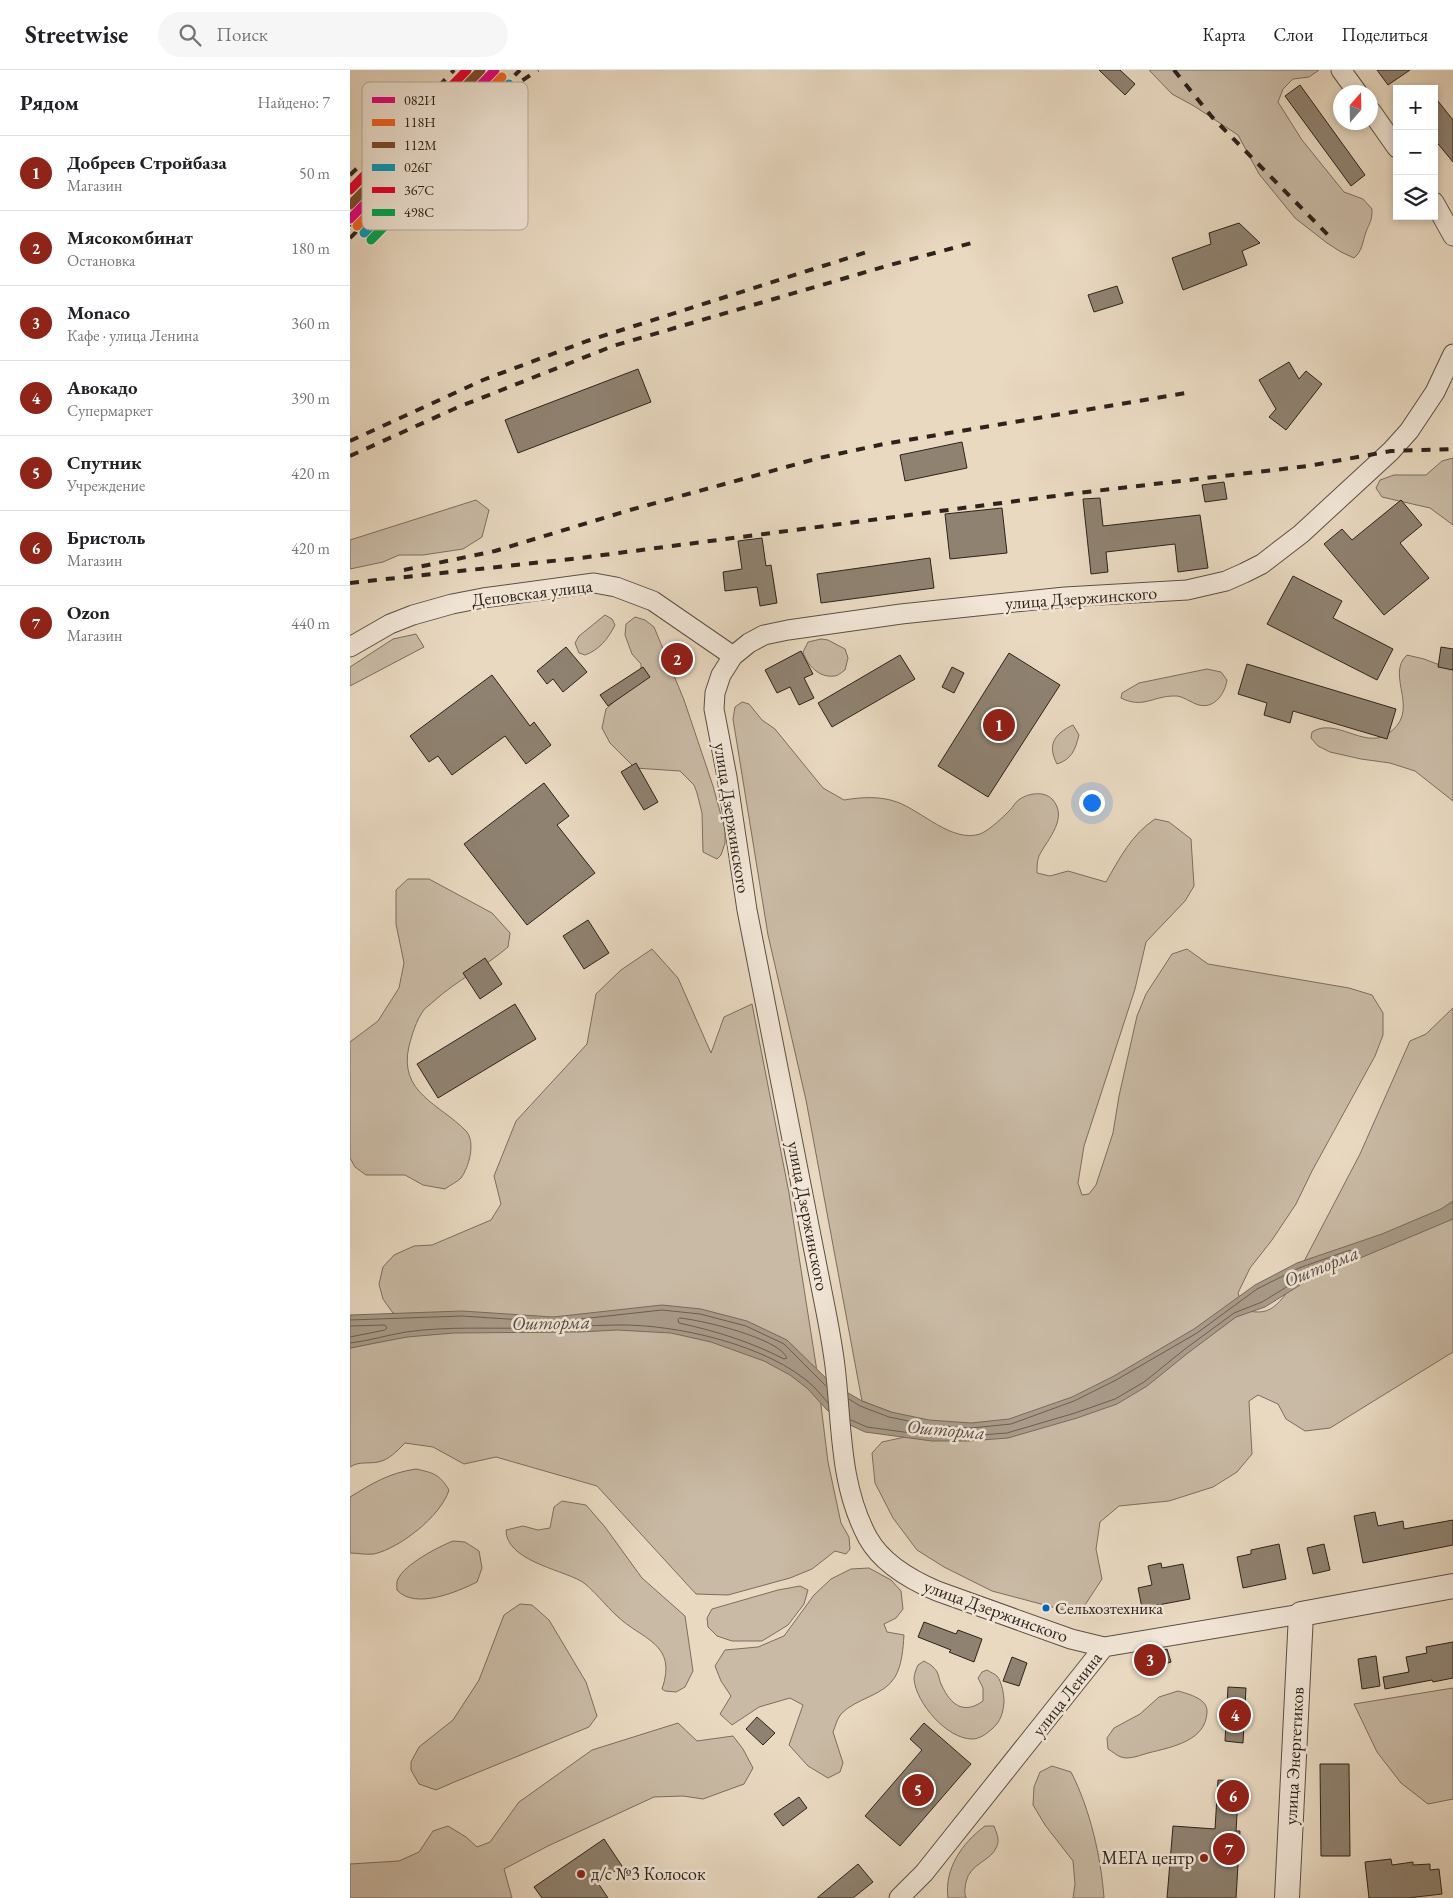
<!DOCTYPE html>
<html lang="ru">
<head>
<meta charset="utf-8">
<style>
	:root { --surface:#fff; --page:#f6f6f6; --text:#202124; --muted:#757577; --line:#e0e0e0; --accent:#8f2418 }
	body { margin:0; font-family:"EB Garamond",serif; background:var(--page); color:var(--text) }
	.controls { position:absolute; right:15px; top:15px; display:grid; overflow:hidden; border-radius:0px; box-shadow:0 2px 8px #0003 }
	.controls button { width:45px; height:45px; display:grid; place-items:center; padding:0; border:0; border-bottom:1px solid var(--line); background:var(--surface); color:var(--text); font:25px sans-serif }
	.compass { position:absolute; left:983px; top:15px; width:45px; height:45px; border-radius:50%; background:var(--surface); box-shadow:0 2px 8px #0003; rotate:20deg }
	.you { position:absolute; left:741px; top:732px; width:18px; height:18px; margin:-12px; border:4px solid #fff; border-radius:50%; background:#1a73e8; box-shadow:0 0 0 8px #1a73e833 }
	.badge { display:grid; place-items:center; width:32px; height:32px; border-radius:50%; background:var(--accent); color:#fff; font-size:16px; font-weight:700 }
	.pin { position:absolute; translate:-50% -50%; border:2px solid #fff; box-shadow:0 1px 5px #0006 }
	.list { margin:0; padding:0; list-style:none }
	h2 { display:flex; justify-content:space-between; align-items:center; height:65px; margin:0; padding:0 20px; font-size:21px }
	h2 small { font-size:16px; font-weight:400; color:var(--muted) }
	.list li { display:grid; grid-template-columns:32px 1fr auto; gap:15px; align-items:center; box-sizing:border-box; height:75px; padding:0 20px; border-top:1px solid var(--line) }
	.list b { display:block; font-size:19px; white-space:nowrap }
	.list p { margin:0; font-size:16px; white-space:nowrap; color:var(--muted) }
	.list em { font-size:16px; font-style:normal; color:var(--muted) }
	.icon { flex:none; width:28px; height:28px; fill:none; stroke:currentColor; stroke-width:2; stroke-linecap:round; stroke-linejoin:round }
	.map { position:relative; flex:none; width:1103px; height:1828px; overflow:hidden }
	header { display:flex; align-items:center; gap:30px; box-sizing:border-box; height:70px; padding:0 25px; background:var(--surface); border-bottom:1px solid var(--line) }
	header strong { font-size:24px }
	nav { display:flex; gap:28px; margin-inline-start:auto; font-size:18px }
	.search { width:350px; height:45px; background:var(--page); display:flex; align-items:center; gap:12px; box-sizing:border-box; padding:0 18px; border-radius:28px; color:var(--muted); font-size:19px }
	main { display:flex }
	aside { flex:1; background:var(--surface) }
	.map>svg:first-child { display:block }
	.green { fill:#c9baa5; stroke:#7b6e60 }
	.water { fill:#a99b89; stroke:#776b5d }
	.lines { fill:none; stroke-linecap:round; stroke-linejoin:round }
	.shore { stroke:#6b5f52; stroke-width:1 }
	.building { fill:#8f8271; stroke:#2d231b }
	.minor-casing { stroke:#5c5044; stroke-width:21 }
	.tertiary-casing { stroke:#5c5044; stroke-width:26 }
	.minor { stroke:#f1e6d7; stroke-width:19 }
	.tertiary { stroke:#f1e6d7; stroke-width:24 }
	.rail { stroke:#2d231b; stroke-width:4; stroke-dasharray:9 9; stroke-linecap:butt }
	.rail-1-casing { stroke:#f1e6d7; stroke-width:12 }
	.rail-2-casing { stroke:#f1e6d7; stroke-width:12 }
	.rail-3-casing { stroke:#f1e6d7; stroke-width:12 }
	.rail-4-casing { stroke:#f1e6d7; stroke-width:12 }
	.rail-5-casing { stroke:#f1e6d7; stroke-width:12 }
	.rail-6-casing { stroke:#f1e6d7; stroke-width:12 }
	.rail-1 { stroke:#e5007d; stroke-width:9 }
	.rail-2 { stroke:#f26522; stroke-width:9 }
	.rail-3 { stroke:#7a4b2a; stroke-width:9 }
	.rail-4 { stroke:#049cbc; stroke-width:9 }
	.rail-5 { stroke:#e4002b; stroke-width:9 }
	.rail-6 { stroke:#00a651; stroke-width:9 }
	.bus-dot { fill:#0065bd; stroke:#f1e6d7; stroke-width:2 }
	.poi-dot { fill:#8f2418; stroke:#f1e6d7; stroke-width:2 }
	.labels { text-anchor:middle; stroke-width:5; stroke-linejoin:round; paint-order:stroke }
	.bus-label { font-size:17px; fill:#2d231b; stroke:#f1e6d7; text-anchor:start }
	.street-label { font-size:18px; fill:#2d231b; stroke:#f1e6d7 }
	.poi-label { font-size:18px; fill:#2d231b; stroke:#f1e6d7; text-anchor:end }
	.water-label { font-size:19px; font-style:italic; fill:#584d42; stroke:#f1e6d7 }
	.key { fill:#f1e6d7; stroke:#b6ac9f; stroke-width:1 }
	.key-label { font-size:14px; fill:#2d231b }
</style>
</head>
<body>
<header>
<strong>Streetwise</strong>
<div class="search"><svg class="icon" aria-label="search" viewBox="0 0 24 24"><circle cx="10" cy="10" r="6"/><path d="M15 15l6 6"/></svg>Поиск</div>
<nav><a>Карта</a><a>Слои</a><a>Поделиться</a></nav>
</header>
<main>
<aside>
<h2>Рядом<small>Найдено: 7</small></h2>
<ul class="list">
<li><span class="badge">1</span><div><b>Добреев Стройбаза</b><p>Магазин</p></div><em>50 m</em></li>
<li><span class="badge">2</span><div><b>Мясокомбинат</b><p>Остановка</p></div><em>180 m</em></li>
<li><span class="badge">3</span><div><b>Monaco</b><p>Кафе · улица Ленина</p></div><em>360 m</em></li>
<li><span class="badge">4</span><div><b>Авокадо</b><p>Супермаркет</p></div><em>390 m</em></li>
<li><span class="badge">5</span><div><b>Спутник</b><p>Учреждение</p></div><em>420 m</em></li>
<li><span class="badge">6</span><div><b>Бристоль</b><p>Магазин</p></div><em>420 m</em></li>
<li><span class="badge">7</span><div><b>Ozon</b><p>Магазин</p></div><em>440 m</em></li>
</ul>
</aside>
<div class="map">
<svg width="1103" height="1828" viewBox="0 0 1103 1828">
	<rect width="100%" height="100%" fill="#e9d9c1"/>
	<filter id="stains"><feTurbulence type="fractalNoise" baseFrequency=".004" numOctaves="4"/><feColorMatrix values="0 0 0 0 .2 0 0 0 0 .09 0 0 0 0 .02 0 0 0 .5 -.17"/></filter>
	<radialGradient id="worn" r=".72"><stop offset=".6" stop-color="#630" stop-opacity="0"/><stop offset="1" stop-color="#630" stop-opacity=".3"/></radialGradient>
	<path class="green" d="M799 0H969L959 7 943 9 933 19 928 32 952 70 994 122 1013 129 1022 139C1022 152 1020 151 1016 162 1012 173 1013 180 1004 188L991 182 977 173 945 148 909 104 888 65 844 36 822 24Z
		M1103 388V455L1080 438 1032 427 1026 418 1030 410 1044 405H1076L1092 391Z
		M126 430 139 440 132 467 113 479 73 485H49L33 492 0 499V470Z
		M255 545 262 549 265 555C258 569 249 580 235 585L229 583 225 573 229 566Z
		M285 547 295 550 304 557 334 630 363 716 375 760V773L371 785 367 789 353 782 352 743 347 723 344 715 330 701 285 698 260 673 252 658 256 639 291 608V594L282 584 275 565 276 554Z
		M66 564 74 577 0 616V597L43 569Z
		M471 569 478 570 495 579 498 588 495 600C492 602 488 606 484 606 469 608 457 595 453 582L458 572Z
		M1057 585 1074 589 1103 600V731L1065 701 1040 693 1011 689 980 682 968 676 961 668 962 662C985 647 1013 678 1036 665 1074 642 1034 606 1057 585Z
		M857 599 871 602 877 610C875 623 865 639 849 635 841 633 832 625 824 626 803 626 793 639 771 628L772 623 789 613Z
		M392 632 399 634 412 650 425 659 473 718 494 730C512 727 530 726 547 732 572 741 602 773 630 764 640 760 653 747 660 740 663 737 666 731 670 729 679 723 694 721 702 729 719 747 698 769 690 784 687 789 687 797 687 803L700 806 718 801 756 812C769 789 782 764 805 749L819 752 841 769 844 816 835 831 796 872 785 919 734 1076 728 1113 732 1125 739 1124 746 1115 763 1063 769 1026 787 946 796 924 822 884 837 879 858 894 999 918 1022 925 1033 943V965L1025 986 962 1101 946 1134 922 1170 900 1198 888 1223 894 1240C918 1246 925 1238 939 1220L1010 1084 1060 971 1076 964 1103 938V1282L980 1358 955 1361 936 1349 928 1334 908 1325 899 1331 902 1384 887 1402 863 1417 819 1431 769 1436 750 1452 746 1479 752 1509 735 1535 721 1542 642 1521 594 1497 567 1480 543 1448 525 1413 522 1383 532 1372 555 1367 562 1360 541 1342 512 1331 456 1030 418 865 383 649 385 637Z
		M723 655 729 665C725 680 722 689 707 694 697 675 704 664 723 655Z
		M58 809H79L142 843 160 863 158 877C135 897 107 910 84 931 81 934 76 937 73 941 66 951 62 965 59 976 48 1023 90 1034 116 1061 126 1072 119 1097 111 1108 107 1112 100 1115 95 1119L73 1115 55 1105H16L5 1097 0 1088V972L28 951 49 918 54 893 46 854V820Z
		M302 879 328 908 361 983 374 947 402 934 439 1123 466 1295 478 1392 491 1453 499 1467 500 1479 496 1484 485 1481 462 1499 440 1508 378 1525 346 1524 247 1416 146 1387 114 1394 83 1377 55 1373C47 1381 39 1390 28 1392 18 1394 9 1391 0 1397V1278L65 1264 58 1248 43 1243 33 1229 29 1214 33 1197 44 1185 64 1176 82 1175 141 1150 151 1134 144 1106 166 1051 237 974 246 924 271 900Z
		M66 1399C84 1403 89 1404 99 1420 91 1446 50 1478 24 1484 16 1485 7 1483 0 1483V1427C23 1413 39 1403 66 1399Z
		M212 1431 236 1435 255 1457 292 1508 335 1546 343 1601 335 1617 326 1622 315 1621 312 1619C328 1573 292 1570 267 1546 257 1537 241 1517 231 1511 209 1499 156 1490 156 1460L173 1456 188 1460 200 1458 204 1437Z
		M103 1471 115 1472 129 1481 132 1498 127 1512C107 1522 65 1540 47 1520 47 1517 46 1512 48 1509 55 1494 88 1477 103 1471Z
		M519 1498 541 1510 551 1521 553 1539 546 1548 534 1554 537 1562 554 1565C553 1579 552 1595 545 1607 534 1626 506 1628 491 1644 487 1649 485 1657 483 1662L493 1693 490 1702 478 1708 458 1696 439 1675 453 1635 440 1628 409 1637 382 1655 370 1644 381 1626 371 1611 365 1596 375 1580 408 1577 434 1566 464 1525 481 1509 501 1499Z
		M450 1516 458 1520 454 1534 438 1555 412 1571H382L367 1566 358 1557 357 1548 362 1539 428 1520Z
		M170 1534 182 1535 199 1550 236 1612 247 1646 239 1657 102 1713 86 1720 69 1714 61 1700V1692L69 1677 103 1650 129 1610 154 1545Z
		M574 1591C577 1593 582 1595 584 1598 589 1602 589 1611 592 1616 601 1635 614 1645 633 1631V1618L628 1608 632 1602 637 1600C640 1602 645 1604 647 1606 652 1612 654 1625 654 1632 653 1643 651 1651 642 1659 636 1664 630 1669 622 1669 597 1669 566 1633 564 1609 564 1605 566 1599 568 1595Z
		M1103 1618V1729L1078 1734 1051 1713 1027 1682 1004 1634Z
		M828 1621C839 1624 858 1629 857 1642 856 1671 822 1677 798 1683 791 1685 779 1690 771 1687 767 1686 762 1681 758 1679L757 1668 764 1658 790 1644 809 1627Z
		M328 1653 347 1671 383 1666 393 1679 403 1698 394 1714 353 1729 333 1726 304 1727 198 1776 154 1799 162 1828H0V1794L49 1791 69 1782 83 1761 98 1756 116 1767 127 1777 140 1772 169 1732 242 1680Z
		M702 1696 721 1702C740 1739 751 1787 754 1828H723L725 1814 723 1791 695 1755 683 1735 684 1717 690 1702Z
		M635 1756H644C646 1762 650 1769 647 1776 642 1791 620 1793 616 1812 615 1818 614 1822 616 1828H598C594 1799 612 1773 635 1756Z"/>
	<path class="water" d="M1103 1131V1149L958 1210 915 1237 886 1247 838 1283 797 1316 767 1334 727 1348 658 1368 618 1371H582L515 1362 496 1353 477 1340 458 1319 440 1305 414 1291 361 1272 321 1263 267 1260 229 1262 104 1263 57 1267 0 1278V1245L112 1241 203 1247 312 1235 351 1239 397 1251 437 1270 481 1313 512 1331 541 1342 579 1350 621 1353 659 1349 722 1327 764 1306 844 1259 905 1215 947 1193 1032 1164 1091 1139Z"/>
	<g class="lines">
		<path class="shore" d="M330 1248C351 1250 429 1268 437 1288L434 1289C401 1272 366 1261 329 1253L328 1250Z
			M0 1250 112 1246 203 1252 312 1240 350 1244 396 1256 434 1274 476 1316
			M0 1256 35 1255 37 1258 35 1260 0 1267
			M0 1273C19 1271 37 1265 56 1262 98 1256 141 1259 184 1258 212 1258 240 1255 267 1255 326 1254 419 1275 463 1316 468 1321 473 1327 478 1333
			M499 1329 510 1336 539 1347 578 1355 621 1358 661 1354 724 1331 766 1310 847 1263 907 1219 949 1198 1000 1180 1003 1182 1002 1185 956 1205 912 1232 884 1243 835 1279 794 1312 765 1329 725 1343 657 1363 617 1366H583L517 1357 501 1350"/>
	</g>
	<path class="building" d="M749 0H770L785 14 775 25Z
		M1027 0H1060L1038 15Z
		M950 15 1015 105 1001 116 935 26Z
		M1084 26 1103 50V92L1084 69Z
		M889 153 910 173 892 181 897 195 833 220 822 188 861 174 859 163Z
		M767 216 773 233 744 242 738 225Z
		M939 292 949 309 956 301 972 314 936 360 919 347 926 339 909 310Z
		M288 299 301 332 168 383 155 350Z
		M612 372 617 398 555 411 550 385Z
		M874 412 877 429 855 432 852 415Z
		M750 428 753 456 850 445 858 498 828 502 825 474 756 482 758 502 741 504 733 429Z
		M1051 430 1072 455 1050 473 1079 508 1034 545 974 474 992 459 1002 470Z
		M652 438 657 483 600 489 595 444Z
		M412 468 416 496 421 495 427 533 410 536 407 517 375 521 373 502 392 499 388 471Z
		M580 488 584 518 471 533 467 504Z
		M943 506 992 531 983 548 1043 579 1027 610 917 554Z
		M216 577 237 602 213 622 203 609 197 614 187 601Z
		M1091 577 1103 579V600L1088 597Z
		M451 581 463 604 454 608 464 628 449 635 440 617 427 623 415 600Z
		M659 583 710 615 638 727 588 696Z
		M550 585 565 609 482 657 468 633Z
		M897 594 1046 639 1037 669 943 641 940 653 914 645 917 633 888 624Z
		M293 597 300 607 258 636 250 625Z
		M602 597 614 603 604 623 592 617Z
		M142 605 180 656 184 652 201 675 176 694 155 666 102 705 88 686 79 692 60 666Z
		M286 693 308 732 294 740 271 702Z
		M194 713 219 746 207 755 245 803 177 855 114 774Z
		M238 850 259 883 234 899 213 866Z
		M135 888 152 914 130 929 113 903Z
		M165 934 186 969 88 1028 67 994Z
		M1025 1442 1028 1456 1053 1451 1054 1459 1103 1450V1475L1013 1493 1004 1446Z
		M929 1474 936 1509 893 1518 887 1487 901 1484V1480Z
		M974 1474 980 1500 963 1504 957 1478Z
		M811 1493 812 1498 833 1494 840 1529 792 1538 788 1518 802 1515 798 1496Z
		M574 1552 606 1564 608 1560 632 1569 624 1592 599 1582 601 1580 568 1567Z
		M1103 1572V1608L1083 1612 1082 1610 1035 1619 1033 1607 1059 1602 1056 1587 1077 1583 1076 1577Z
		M817 1579 821 1592 794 1601 789 1588Z
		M1026 1586 1030 1616 1012 1619 1008 1589Z
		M662 1587 677 1593 669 1616 653 1611Z
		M878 1617 896 1618 893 1673 875 1671Z
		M407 1647 425 1663 413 1675 396 1659Z
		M574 1653 621 1694 550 1776 515 1746 572 1680 560 1669Z
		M970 1694H999L1000 1786H971Z
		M868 1710 889 1711 886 1761H890L886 1828H817L823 1756 865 1759Z
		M449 1727 457 1738 433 1756 424 1744Z
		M254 1769 272 1796 248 1813 258 1828H192L184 1817Z
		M1041 1789 1042 1795 1063 1792V1795L1080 1794V1800L1089 1799 1092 1824 1058 1828H1019L1015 1792Z
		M508 1794 523 1812 503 1828H467Z"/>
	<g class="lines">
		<defs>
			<path id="minor" d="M991 0 1007 22
				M1021 41 1047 78
				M1084 132 1103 166
				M0 577 40 554 63 545 102 534 133 528 244 513 266 517 303 531 383 586
				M754 1577 721 1569 587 1521C561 1510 532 1493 518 1468 489 1415 492 1354 485 1296 483 1280 480 1263 477 1247L397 840 377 707 364 639 365 623 371 605 383 586 399 573 414 565 438 560 551 544 627 536 715 527 837 520 876 511 894 503 912 494 951 464 1041 381 1059 361 1085 322 1103 284
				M549 1828 574 1803 754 1577 951 1544"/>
			<path id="tertiary" d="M937 1828 951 1544 1103 1516"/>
		</defs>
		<use href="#minor" class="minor-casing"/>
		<use href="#tertiary" class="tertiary-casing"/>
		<use href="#minor" class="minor"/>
		<use href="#tertiary" class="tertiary"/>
		<path class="rail" d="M824 0 862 47 980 167
			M152 18 170 0
			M0 105 62 45 104 0
			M0 156 58 91
			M0 168 73 95 152 24 188 0
			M0 371 133 310 237 271 520 181
			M0 386 106 338 263 276 540 195 629 171
			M54 500 145 481 280 440 469 388 534 374 842 322
			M0 513 230 488 728 423 958 396 1041 381 1103 379"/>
		<defs>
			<path id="rail-1" d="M0 149 145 0"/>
			<path id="rail-2" d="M7 156 152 7"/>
			<path id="rail-3" d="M0 135 131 0"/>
			<path id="rail-4" d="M14 163 159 14"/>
			<path id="rail-5" d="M0 120 117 0"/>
			<path id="rail-6" d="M21 170 166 21"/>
		</defs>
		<use href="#rail-1" class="rail-1-casing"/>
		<use href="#rail-2" class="rail-2-casing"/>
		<use href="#rail-3" class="rail-3-casing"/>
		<use href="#rail-4" class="rail-4-casing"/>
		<use href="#rail-5" class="rail-5-casing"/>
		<use href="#rail-6" class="rail-6-casing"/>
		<use href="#rail-1" class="rail-1"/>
		<use href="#rail-2" class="rail-2"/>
		<use href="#rail-3" class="rail-3"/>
		<use href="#rail-4" class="rail-4"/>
		<use href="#rail-5" class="rail-5"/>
		<use href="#rail-6" class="rail-6"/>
	</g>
	<circle class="bus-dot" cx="696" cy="1538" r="4.5"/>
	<g class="poi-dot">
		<circle cx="854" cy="1788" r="5"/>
		<circle cx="231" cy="1804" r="5"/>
	</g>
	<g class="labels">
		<g class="bus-label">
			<text x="705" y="1544">Сельхозтехника</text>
		</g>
		<g class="street-label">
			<text transform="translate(182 523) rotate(-7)" y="6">Деповская улица</text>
			<text transform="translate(731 528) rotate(-4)" y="6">улица Дзержинского</text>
			<text transform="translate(382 748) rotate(81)" y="6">улица Дзержинского</text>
			<text transform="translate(458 1146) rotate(79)" y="6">улица Дзержинского</text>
			<text transform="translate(646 1541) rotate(20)" y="6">улица Дзержинского</text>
			<text transform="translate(717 1624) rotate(-52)" y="6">улица Ленина</text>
			<text transform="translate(944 1686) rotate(-87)" y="6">улица Энергетиков</text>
		</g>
		<g class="poi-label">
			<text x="844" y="1794">МЕГА центр</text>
			<text x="241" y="1810" text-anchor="start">д/с №3 Колосок</text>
		</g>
		<g class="water-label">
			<text transform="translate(971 1196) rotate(-22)" y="7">Ошторма</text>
			<text transform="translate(201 1252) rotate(-1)" y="7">Ошторма</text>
			<text transform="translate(596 1359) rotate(5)" y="7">Ошторма</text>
		</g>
	</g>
	<rect x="12" y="12" width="166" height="148" rx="8" class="key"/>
	<rect x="22" y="27" width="23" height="6" fill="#e5007d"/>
	<rect x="22" y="49" width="23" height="7" fill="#f26522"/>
	<rect x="22" y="72" width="23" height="6" fill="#7a4b2a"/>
	<rect x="22" y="94" width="23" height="7" fill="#049cbc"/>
	<rect x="22" y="117" width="23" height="6" fill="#e4002b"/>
	<rect x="22" y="139" width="23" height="7" fill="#00a651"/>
	<g class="key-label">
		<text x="54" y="35">082И</text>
		<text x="54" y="57">118Н</text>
		<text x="54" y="80">112М</text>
		<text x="54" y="102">026Г</text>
		<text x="54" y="125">367С</text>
		<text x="54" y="147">498С</text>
	</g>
	<rect width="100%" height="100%" filter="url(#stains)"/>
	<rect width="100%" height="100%" fill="url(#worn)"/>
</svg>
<div class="controls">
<button>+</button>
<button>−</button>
<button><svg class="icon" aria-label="layers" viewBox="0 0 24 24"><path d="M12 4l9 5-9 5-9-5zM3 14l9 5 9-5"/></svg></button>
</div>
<svg class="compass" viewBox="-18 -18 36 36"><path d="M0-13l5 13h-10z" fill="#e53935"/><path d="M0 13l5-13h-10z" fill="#757577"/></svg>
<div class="you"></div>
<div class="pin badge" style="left:649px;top:655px">1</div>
<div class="pin badge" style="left:327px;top:589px">2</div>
<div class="pin badge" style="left:800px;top:1590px">3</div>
<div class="pin badge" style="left:885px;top:1645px">4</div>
<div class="pin badge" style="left:568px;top:1720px">5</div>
<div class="pin badge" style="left:883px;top:1726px">6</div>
<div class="pin badge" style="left:879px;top:1779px">7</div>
</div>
</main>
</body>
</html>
